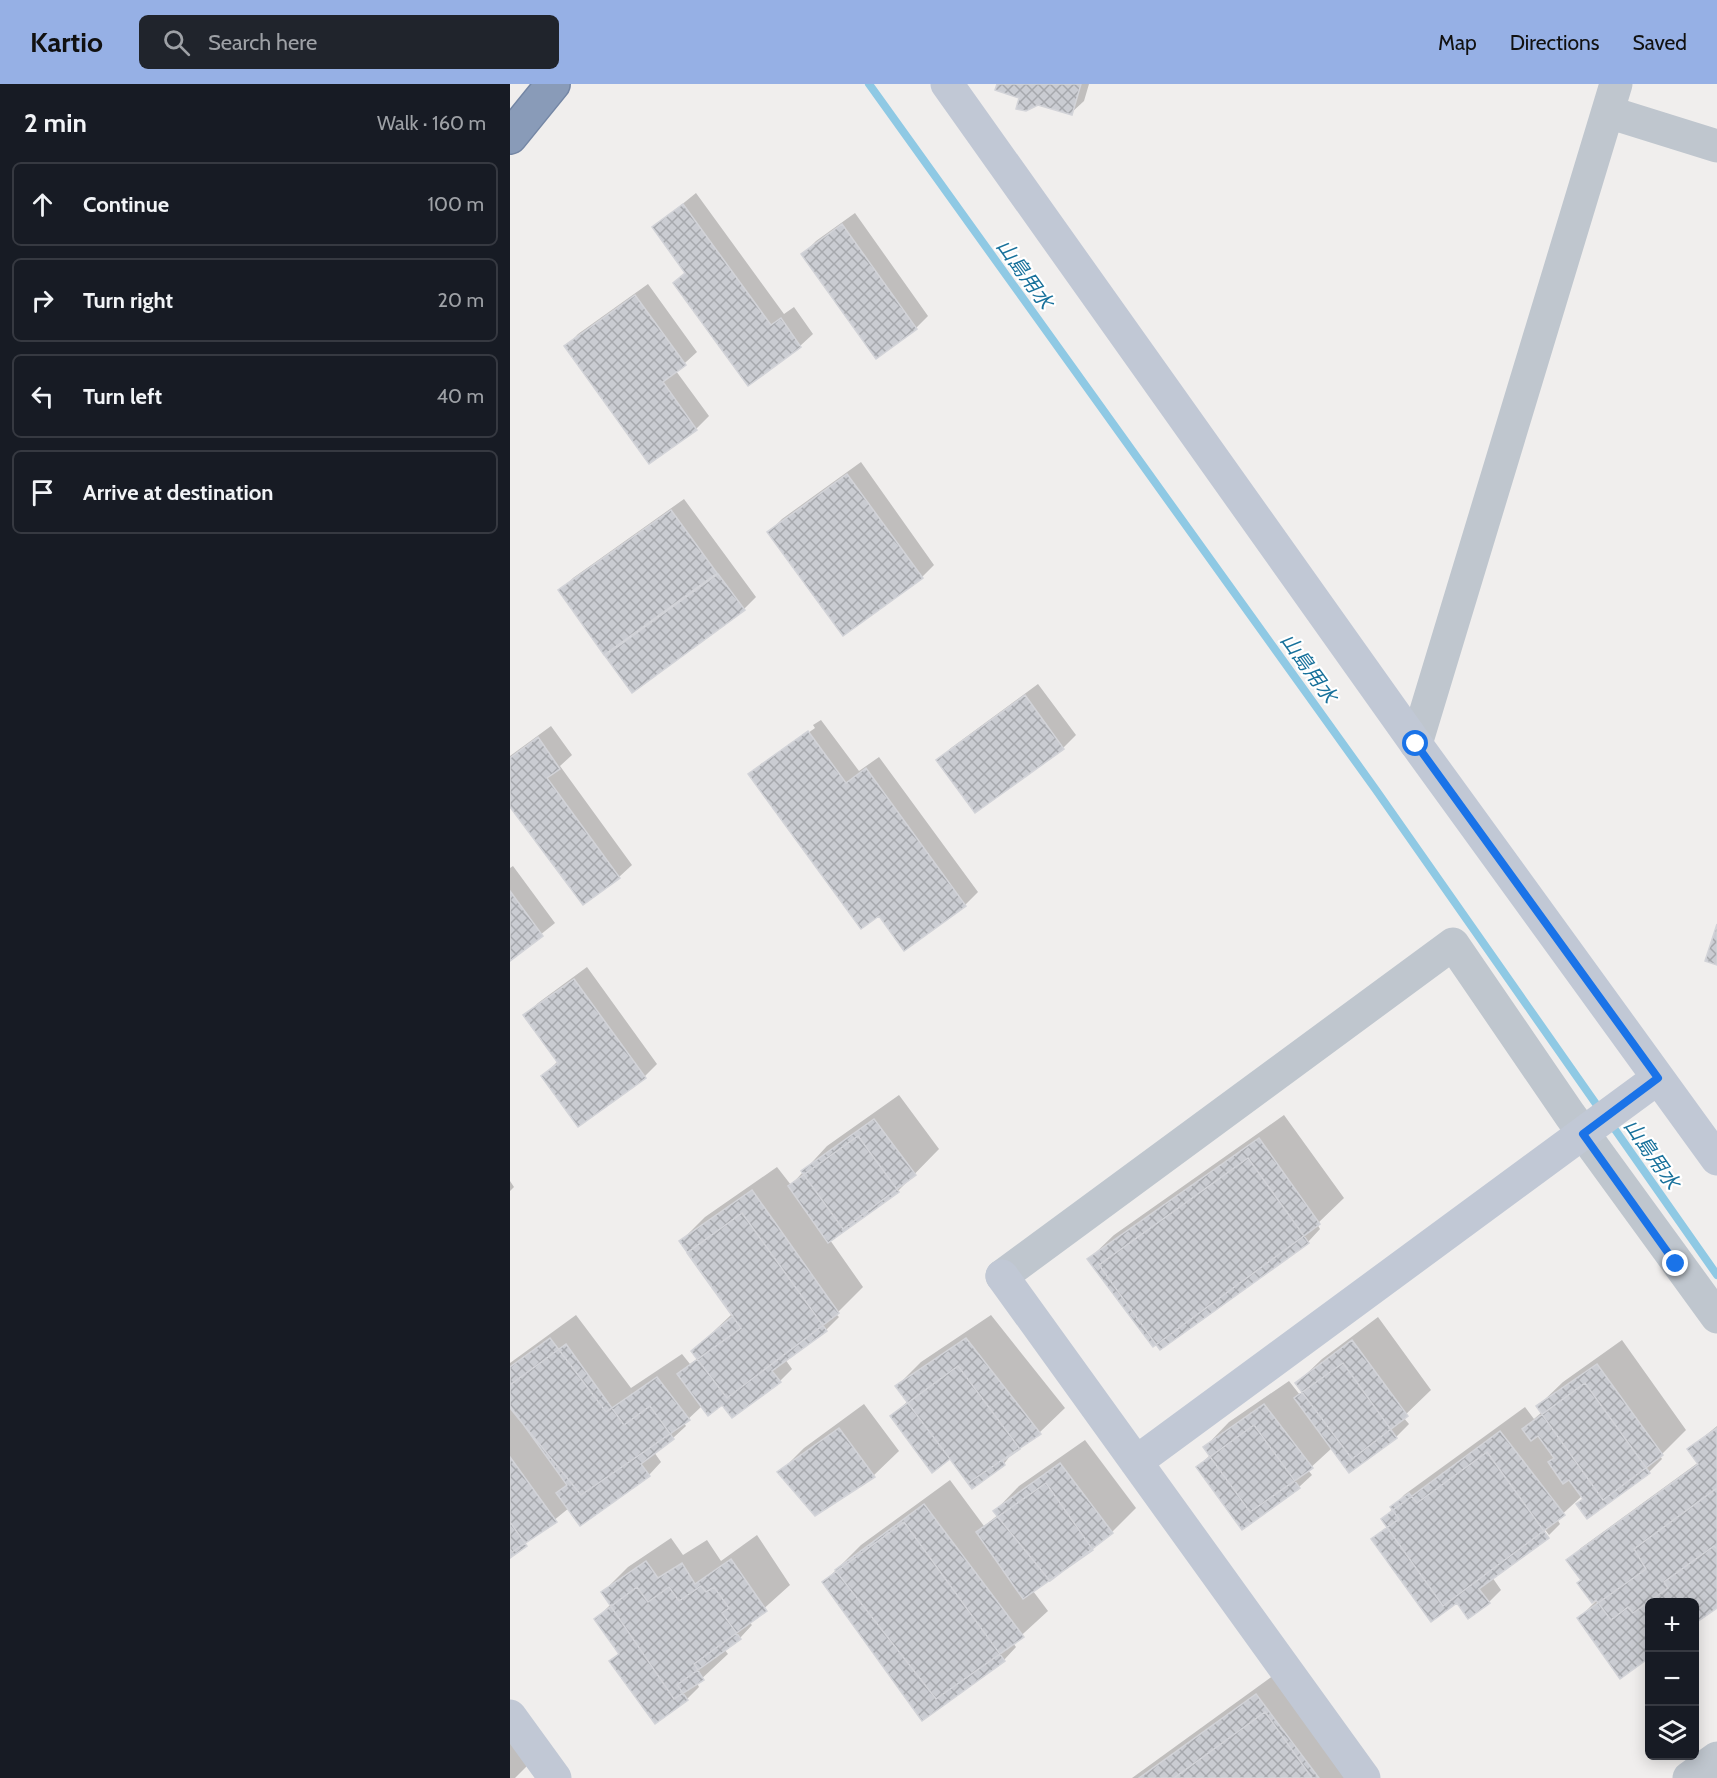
<!DOCTYPE html>
<html lang="en">
<head>
<meta charset="utf-8">
<style>
	:root { --surface:#171b24; --page:#20242c; --text:#f1f3f6; --muted:#9ea1a6; --line:#363941; --accent:#96b0e5 }
	body { margin:0; font-family:Cabin,"Noto Sans JP",sans-serif; background:var(--page); color:var(--text) }
	.controls { position:absolute; right:18px; bottom:18px; display:grid; overflow:hidden; border-radius:9px; box-shadow:0 3px 15px #0003 }
	.controls button { width:54px; height:54px; display:grid; place-items:center; padding:0; border:0; border-bottom:2px solid var(--line); background:var(--surface); color:var(--text); font:30px sans-serif }
	.stop { position:absolute; width:18px; height:18px; margin:-14px; border:4px solid #1a73e8; border-radius:50%; background:#fff }
	.stop.end { background:#1a73e8; border-color:#fff; box-shadow:0 2px 6px #0008 }
	.list { margin:0; padding:0; list-style:none }
	h2 { display:flex; justify-content:space-between; align-items:center; height:78px; margin:0; padding:0 24px; font-size:26px }
	h2 small { font-size:20px; font-weight:400; color:var(--muted) }
	.list li { display:grid; grid-template-columns:39px 1fr auto; gap:18px; align-items:center; box-sizing:border-box; height:84px; margin:0 12px 12px; padding:0 12px; border:2px solid var(--line); border-radius:9px }
	.list b { display:block; font-size:22px; white-space:nowrap }
	.list em { font-size:20px; font-style:normal; color:var(--muted) }
	.icon { flex:none; width:33px; height:33px; fill:none; stroke:currentColor; stroke-width:2; stroke-linecap:round; stroke-linejoin:round }
	.map { position:relative; flex:none; width:1207px; height:1694px; overflow:hidden }
	header { display:flex; align-items:center; gap:36px; box-sizing:border-box; height:84px; padding:0 30px; background:var(--accent); color:#111 }
	header strong { font-size:28px }
	nav { display:flex; gap:33px; margin-inline-start:auto; font-size:21px }
	.search { width:420px; height:54px; background:var(--page); display:flex; align-items:center; gap:15px; box-sizing:border-box; padding:0 21px; border-radius:9px; color:var(--muted); font-size:22px }
	main { display:flex }
	aside { flex:1; background:var(--surface) }
	.map>svg:first-child { display:block }
	.shadow { fill:#0003 }
	.lines { fill:none; stroke-linecap:round; stroke-linejoin:round }
	.stream { stroke:#8fc9e4; stroke-width:8 }
	.building { fill:url(#building-cross-hatch); stroke:#d2d3d8; stroke-width:1.5 }
	.highway-casing { stroke:#7486a4; stroke-width:36 }
	.street { stroke:#bfc6ce; stroke-width:33 }
	.secondary { stroke:#c1c8d5; stroke-width:33 }
	.highway { stroke:#899bb8; stroke-width:33 }
	.route { stroke:#1a73e8; stroke-width:8 }
	.labels { text-anchor:middle; stroke-width:4.5; stroke-linejoin:round; paint-order:stroke }
	.water-label { font-size:20px; font-style:italic; fill:#18719b; stroke:#fff }
</style>
</head>
<body>
<header>
<strong>Kartio</strong>
<div class="search"><svg class="icon" aria-label="search" viewBox="0 0 24 24"><circle cx="10" cy="10" r="6"/><path d="M15 15l6 6"/></svg>Search here</div>
<nav><a>Map</a><a>Directions</a><a>Saved</a></nav>
</header>
<main>
<aside>
<h2>2 min<small>Walk · 160 m</small></h2>
<ul class="list">
<li><svg class="icon" aria-label="ahead" viewBox="0 0 24 24"><path d="M12 20V5M6 11l6-6 6 6"/></svg><div><b>Continue</b></div><em>100 m</em></li>
<li><svg class="icon" aria-label="right" viewBox="0 0 24 24"><path d="M7 20v-9h11M14 6l5 5-5 5"/></svg><div><b>Turn right</b></div><em>20 m</em></li>
<li><svg class="icon" aria-label="left" viewBox="0 0 24 24"><path d="M17 20v-9H6M10 6l-5 5 5 5"/></svg><div><b>Turn left</b></div><em>40 m</em></li>
<li><svg class="icon" aria-label="arrive" viewBox="0 0 24 24"><path d="M6 21V4h12l-3 4 3 4H6"/></svg><div><b>Arrive at destination</b></div></li>
</ul>
</aside>
<div class="map">
<svg width="1207" height="1694" viewBox="0 0 1207 1694">
	<defs>
		<pattern id="building-cross-hatch" width="8" height="8" patternUnits="userSpaceOnUse" patternTransform="scale(1.5)"><rect width="8" height="8" fill="#caccd2"/><path d="M0 0l8 8M0 8l8-8" fill="none" stroke="#a6a8ad"/></pattern>
	</defs>
	<rect width="100%" height="100%" fill="#f0eeed"/>
	<path class="shadow" d="M488 0H579L574 17 561 29 528 19 520 25 507 24 511 13Z
		M186 109 274 230 284 223 303 250 290 262 165 199 176 188 144 143Z
		M345 129 418 232 406 244 293 170 306 157Z
		M138 200 187 268 166 287 199 332 186 345 139 378 56 263 68 250Z
		M351 378 424 481 412 493 259 448 272 435Z
		M174 415 246 513 234 525 97 573 110 560 50 507 63 494Z
		M528 600 566 651 553 664 466 727 428 676 441 664Z
		M311 636 349 687 369 673 468 808 455 821 369 830 240 690 252 679V682L305 644 303 641Z
		M41 642 62 671 50 682 122 781 109 793 0 720V672Z
		M3 782 45 839 0 875V784Z
		M77 883 147 980 135 992H33L48 977 15 932 28 919Z
		M389 1011 429 1065 388 1107 320 1156 353 1203 326 1230 329 1233 316 1246 275 1275 282 1285 270 1297 213 1319 192 1322 174 1339 176 1342 163 1354 144 1368 151 1378 139 1391 59 1424 0 1472V1279L66 1231 121 1304 172 1270 180 1280 188 1274 183 1267 223 1229 171 1157 195 1133 267 1083 281 1101 317 1062Z
		M774 1031 834 1114 807 1140 810 1145 798 1158 653 1256 579 1175 604 1151Z
		M0 1097 4 1103 0 1107Z
		M481 1231 555 1324 530 1348 505 1365 494 1380 441 1373 382 1332 398 1317 387 1302 411 1278Z
		M868 1233 921 1306 893 1333 899 1340 886 1353 839 1387 822 1364 798 1386 802 1391 789 1403 688 1383 700 1371 695 1363 719 1338 779 1297 790 1311 793 1307 787 1299 812 1275Z
		M1112 1256 1176 1346 1150 1372 1152 1375 1139 1388 1077 1433 1072 1412 1047 1435 1050 1440 1039 1451 1031 1440 982 1493 991 1506 979 1518 947 1517 863 1455 878 1442 873 1436 894 1411 1015 1323 1024 1335 1032 1328 1028 1322 1053 1298Z
		M354 1320 389 1367 364 1391 305 1430 270 1388 294 1364Z
		M1207 1342V1522L1184 1538V1518H1140L1069 1534 1088 1515 1058 1476 1071 1464 1189 1378 1179 1365Z
		M575 1356 626 1424 602 1448 523 1507 538 1527 503 1559 506 1563 494 1576 314 1498 351 1461 440 1396 474 1442 488 1431 485 1427 509 1402Z
		M247 1451 280 1501 239 1538 242 1541 230 1554 214 1565 218 1570 187 1599 189 1603 177 1615 101 1577 110 1568 86 1535 101 1520 93 1508 118 1483 161 1454 173 1471 197 1456 211 1477Z
		M771 1586 852 1694H622Z
		M0 1640 26 1673 5 1694H0Z"/>
	<g class="lines">
		<path class="stream" d="M359 0 866 706 1091 1027
			M1099 1037 1207 1191"/>
	</g>
	<path class="building" d="M487 0H571L562 31 528 21 516 27 506 25 509 14 485 6Z
		M173 120 261 241 271 234 291 263 238 302 163 199 175 189 142 143Z
		M332 140 407 245 366 275 291 170Z
		M125 211 176 281 153 298 187 346 139 380 54 262Z
		M337 390 413 494 333 552 257 448Z
		M161 426 207 489 94 571 48 506Z
		M208 490 235 526 122 609 95 572Z
		M515 611 554 665 465 729 426 676Z
		M298 647 336 699 356 684 456 822 394 867 369 832 351 845 238 690Z
		M28 653 50 685 37 694 110 794 73 821 0 723V674Z
		M28 653 50 685 37 694 110 794 73 821 0 723V674Z
		M0 807 33 852 0 877Z
		M1207 840V881L1195 877Z
		M64 895 136 994 68 1043 31 992 48 979 13 931Z
		M364 1035 406 1091 333 1145 291 1087Z
		M348 1052 389 1108 318 1159 278 1102Z
		M749 1054 810 1140 643 1263 577 1175Z
		M738 1074 799 1159 650 1266 589 1181Z
		M242 1106 329 1229 217 1314 181 1267 223 1232 169 1157Z
		M232 1129 317 1247 262 1287 271 1298 222 1334 212 1321 198 1332 167 1290 231 1244 177 1169Z
		M40 1254 96 1328 147 1293 180 1336 71 1411 0 1324V1283Z
		M456 1254 531 1350 458 1399 385 1302Z
		M842 1256 898 1332 842 1375 785 1299Z
		M56 1260 114 1341 140 1322 164 1355 131 1380 140 1392 70 1442 46 1409 57 1401 0 1322V1301Z
		M833 1279 887 1354 839 1389 784 1314Z
		M1087 1280 1153 1371 1093 1416 1026 1322Z
		M448 1282 510 1365 493 1377 495 1381 462 1405 440 1375 422 1389 380 1332Z
		M448 1282 510 1365 493 1377 495 1381 462 1405 440 1375 422 1389 380 1332Z
		M1075 1299 1140 1389 1077 1435 1066 1420 1073 1415 1059 1396 1053 1400 1038 1378 1044 1374 1028 1352 1021 1357 1012 1345Z
		M1075 1299 1140 1389 1077 1435 1066 1420 1073 1415 1059 1396 1053 1400 1038 1378 1044 1374 1028 1352 1021 1357 1012 1345Z
		M754 1320 803 1384 740 1428 693 1363Z
		M744 1341 790 1404 732 1446 686 1383Z
		M329 1344 365 1393 305 1432 267 1388Z
		M1207 1344V1465L1204 1462 1154 1498 1158 1504 1123 1529 1118 1523 1101 1536 1086 1516 1082 1519 1067 1499 1071 1496 1056 1476 1188 1380 1177 1365Z
		M990 1347 1055 1431 933 1522 871 1435Z
		M977 1368 1039 1454 969 1505 980 1519 958 1535 947 1519 921 1538 861 1455 889 1435 880 1423 899 1409 907 1419Z
		M0 1373 47 1438 2 1468 0 1465Z
		M550 1379 603 1449 540 1497 483 1427Z
		M536 1399 583 1466 513 1515 466 1448Z
		M1207 1404V1524L1184 1540V1518H1140V1573L1110 1595 1067 1534 1136 1485 1124 1465Z
		M414 1420 514 1553 426 1615 325 1486Z
		M0 1438 17 1462 0 1474Z
		M394 1438 495 1577 412 1637 312 1498Z
		M221 1475 257 1527 184 1580 194 1596 164 1615 91 1508 136 1477 148 1494 172 1479 185 1500Z
		M191 1502 196 1508 204 1503 219 1524 212 1529 231 1555 167 1601 178 1616 145 1640 99 1577 109 1570 84 1535 127 1503 138 1518 159 1503 169 1517Z
		M746 1610 809 1694H629Z
		M755 1628 802 1694H664Z"/>
	<g class="lines">
		<defs>
			<path id="highway" d="M0 53 43 0"/>
		</defs>
		<use href="#highway" class="highway-casing"/>
		<path class="street" d="M1098 28 1207 62
			M906 660 1106 0
			M492 1192 943 860 1060 1031 1207 1233
			M1179 1694 1207 1674"/>
		<path class="secondary" d="M437 0 906 660 1207 1075
			M492 1192 854 1694
			M626 1378 1148 994
			M0 1632 45 1694"/>
		<use href="#highway" class="highway"/>
	</g>
	<g class="lines">
		<path class="route" d="M906 660 1148 994 1073 1050 1166 1180"/>
	</g>
	<g class="labels">
		<g class="water-label">
			<text transform="translate(515 190) rotate(54)" y="7">山島用水</text>
			<text transform="translate(799 584) rotate(54)" y="7">山島用水</text>
			<text transform="translate(1142 1070) rotate(55)" y="7">山島用水</text>
		</g>
	</g>
</svg>
<div class="controls">
<button>+</button>
<button>−</button>
<button><svg class="icon" aria-label="layers" viewBox="0 0 24 24"><path d="M12 4l9 5-9 5-9-5zM3 14l9 5 9-5"/></svg></button>
</div>
<div class="stop" style="left:906px;top:660px"></div>
<div class="stop end" style="left:1166px;top:1180px"></div>
</div>
</main>
</body>
</html>
